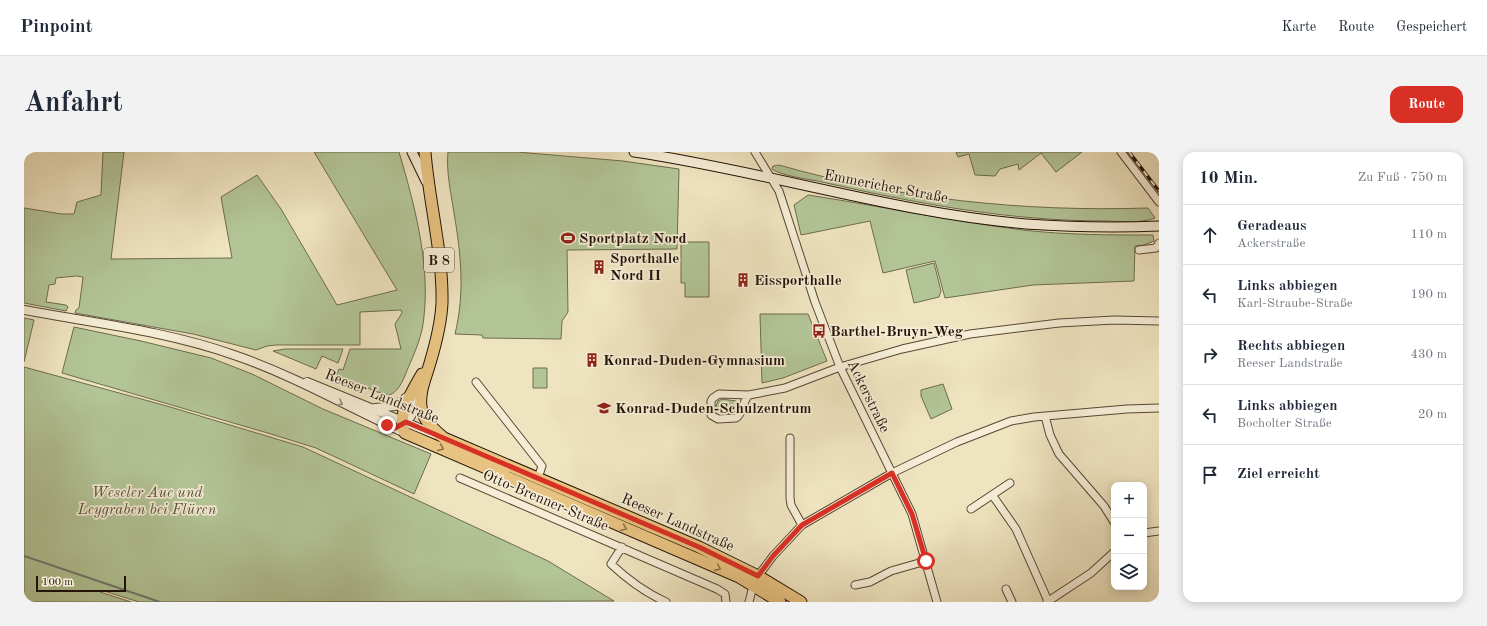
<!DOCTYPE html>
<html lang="de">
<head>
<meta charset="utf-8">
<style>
	:root { --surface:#fff; --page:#f2f2f3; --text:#1f2937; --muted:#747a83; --line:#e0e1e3; --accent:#d93025 }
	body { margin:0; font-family:"Old Standard TT",serif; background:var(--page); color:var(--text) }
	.controls { position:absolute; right:12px; bottom:12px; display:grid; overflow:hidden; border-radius:8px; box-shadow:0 2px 10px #0003 }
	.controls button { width:36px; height:36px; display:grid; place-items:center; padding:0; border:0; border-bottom:1px solid var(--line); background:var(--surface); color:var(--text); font:20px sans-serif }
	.scale { position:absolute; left:12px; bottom:10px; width:90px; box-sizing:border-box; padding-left:4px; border:2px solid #241307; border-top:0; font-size:11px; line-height:14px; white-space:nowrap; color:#241307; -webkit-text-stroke:3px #f5edd6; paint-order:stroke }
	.stop { position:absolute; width:12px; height:12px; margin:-9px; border:3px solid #d93025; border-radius:50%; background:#fff }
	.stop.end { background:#d93025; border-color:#fff; box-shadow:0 1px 4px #0008 }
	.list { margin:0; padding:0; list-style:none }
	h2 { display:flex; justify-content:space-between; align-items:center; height:52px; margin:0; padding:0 16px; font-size:17px }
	h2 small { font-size:13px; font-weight:400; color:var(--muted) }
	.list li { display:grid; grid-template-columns:26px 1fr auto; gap:12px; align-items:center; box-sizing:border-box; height:60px; padding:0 16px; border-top:1px solid var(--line) }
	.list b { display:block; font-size:15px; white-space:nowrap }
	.list p { margin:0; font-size:13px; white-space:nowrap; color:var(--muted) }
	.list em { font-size:13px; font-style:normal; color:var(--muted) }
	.icon { flex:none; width:22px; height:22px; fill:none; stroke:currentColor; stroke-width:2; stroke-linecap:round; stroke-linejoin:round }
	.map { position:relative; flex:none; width:1135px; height:450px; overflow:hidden; border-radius:12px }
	header { display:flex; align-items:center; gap:24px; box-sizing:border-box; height:56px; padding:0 20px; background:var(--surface); border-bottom:1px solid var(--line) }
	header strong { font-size:19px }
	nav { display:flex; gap:22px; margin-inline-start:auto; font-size:14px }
	.intro { display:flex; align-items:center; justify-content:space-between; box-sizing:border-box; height:96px; padding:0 24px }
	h1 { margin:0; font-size:28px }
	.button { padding:10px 18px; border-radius:12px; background:var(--accent); color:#fff; font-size:14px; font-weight:700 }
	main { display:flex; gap:24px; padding:0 24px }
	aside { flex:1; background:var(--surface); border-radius:12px; box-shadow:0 2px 10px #0003 }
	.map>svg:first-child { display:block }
	.green { fill:#b3c597; stroke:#6c6c4f }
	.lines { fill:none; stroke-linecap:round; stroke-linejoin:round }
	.stream { stroke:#6b7a6f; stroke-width:2 }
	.minor-casing { stroke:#574735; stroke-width:9 }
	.tertiary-casing { stroke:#574735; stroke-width:10 }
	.secondary-casing { stroke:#241307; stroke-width:11 }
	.primary-casing { stroke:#241307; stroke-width:13 }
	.minor { stroke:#f5edd6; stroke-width:7 }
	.tertiary { stroke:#f5edd6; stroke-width:8 }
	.secondary { stroke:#f5edd6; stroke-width:9 }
	.primary { stroke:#e8c280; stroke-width:11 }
	.rail-casing { stroke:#241307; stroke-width:3.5 }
	.rail { stroke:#f5edd6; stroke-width:2; stroke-dasharray:6; stroke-linecap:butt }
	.oneway { stroke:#978b79 }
	.oneway2 { stroke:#90734a }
	.route { stroke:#d93025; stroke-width:5 }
	.labels { text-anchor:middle; stroke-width:3.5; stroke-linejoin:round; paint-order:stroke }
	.shield { fill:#f5edd6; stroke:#635445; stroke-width:1 }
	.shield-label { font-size:14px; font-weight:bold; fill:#241307 }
	.street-label { font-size:15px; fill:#241307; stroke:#f5edd6 }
	.poi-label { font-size:15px; font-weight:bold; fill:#241307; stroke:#f5edd6; text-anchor:start }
	.park-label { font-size:15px; font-style:italic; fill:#565139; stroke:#f5edd6 }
</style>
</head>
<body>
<header>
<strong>Pinpoint</strong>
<nav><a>Karte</a><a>Route</a><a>Gespeichert</a></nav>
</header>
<div class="intro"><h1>Anfahrt</h1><a class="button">Route</a></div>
<main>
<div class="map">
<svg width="1135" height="450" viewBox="0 0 1135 450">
	<rect width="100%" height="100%" fill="#efe4c0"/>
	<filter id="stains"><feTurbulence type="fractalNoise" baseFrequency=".005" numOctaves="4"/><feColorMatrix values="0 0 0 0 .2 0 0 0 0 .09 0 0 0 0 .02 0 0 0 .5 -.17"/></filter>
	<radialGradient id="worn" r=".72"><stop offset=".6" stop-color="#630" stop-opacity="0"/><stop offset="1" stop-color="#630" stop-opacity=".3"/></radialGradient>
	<path class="green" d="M79 0H100L87 107 208 106 197 45 233 23 257 57 313 153 373 138 290 0H375C390 51 406 110 400 164 399 182 391 200 384 216 380 226 376 238 366 243L359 242 312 224 315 217 319 218 326 197H377L371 172 378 161 377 158 336 160V193H252L243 194 232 198 169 182 51 161 52 158 55 156 59 125 52 124 32 126 31 132 25 133 22 150 42 153 44 155 42 159 0 151V56L38 62H50L53 50 77 43Z
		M424 0H493L599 9 655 17 653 97 543 98 544 160 538 169 537 187 459 186 458 183 431 182C441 141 437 102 430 61 427 41 422 20 424 0Z
		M932 0H1058L1032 20 1017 1 995 18 994 12 976 17 971 24 951 23 945 2 934 5Z
		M755 13C874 47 1000 60 1124 56L1131 66C1116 72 1096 69 1080 69 985 69 890 51 798 30 785 27 757 24 748 17L749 14Z
		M784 43C856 54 927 69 999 78 1042 83 1086 83 1129 83L1130 89 1120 93 1111 94 1110 129 1009 133 921 146 911 109 859 121 846 69 777 83 770 53Z
		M657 90H685V145H661V131H657Z
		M910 111 917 139 915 145 890 151 882 118Z
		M736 162H784L803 209 759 226 738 231Z
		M0 166 10 168 0 210Z
		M50 175 117 189 187 206 228 222 299 257 407 302 390 342 292 296 247 282 38 221Z
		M261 197H319L314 211 298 204 292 217 249 199Z
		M0 215 143 254 279 295 524 409 590 449 115 450 77 438 76 440 107 450H0Z
		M509 216H523V236H509Z
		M919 232 928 257 907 267 897 244V238Z
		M698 247 712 249 714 254 712 260 708 262 695 260 692 254 694 249Z"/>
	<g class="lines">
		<path class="stream" d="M0 404 136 450"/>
		<defs>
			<path id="minor" d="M731 0 755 39 791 150 816 215 888 362 913 450
				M1097 0 1135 50
				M1115 98 1132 96 1135 91
				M452 230 518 314 514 326
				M725 243C718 249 720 261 712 266L694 267 687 263V249L689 246 695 242 725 243 761 236 816 215 878 197 946 182 1035 171 1090 168 1135 169
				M1021 264 1026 283 1035 302 1080 354 1090 370
				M766 286V346L767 353 778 373
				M436 326 693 437 701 442 702 450
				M969 344 992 377 1024 449
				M947 357 986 331
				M1120 381 1135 379
				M598 395 587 412C604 428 620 440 642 450
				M734 424 749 404 778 373 868 321 933 290 987 269 1010 265 1103 257 1135 256
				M831 433 846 430 867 419 902 409
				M982 437 988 450
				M725 450 729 434
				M1023 450 1067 421 1090 400"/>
			<path id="tertiary" d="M0 158C70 171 143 179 210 203 269 223 324 255 381 281
				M283 230 415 284
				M351 256 371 254 384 244
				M379 273 387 264 395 245"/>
			<path id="secondary" d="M388 0 402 29
				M610 0C741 19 871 61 1002 72 1046 75 1091 76 1135 74"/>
			<path id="primary" d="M401 0C405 50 419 101 418 151 417 172 412 191 406 211 402 225 395 240 397 255 399 268 410 278 420 286L675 395 734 424 777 450
				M398 222C390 236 371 266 381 281L715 425 756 450"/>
		</defs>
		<use href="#minor" class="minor-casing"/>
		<use href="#tertiary" class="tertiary-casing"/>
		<use href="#secondary" class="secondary-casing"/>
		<use href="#primary" class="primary-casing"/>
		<use href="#minor" class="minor"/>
		<use href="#tertiary" class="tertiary"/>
		<use href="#secondary" class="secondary"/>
		<use href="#primary" class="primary"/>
		<defs>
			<path id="rail" d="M1105 0 1135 39"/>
		</defs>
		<use href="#rail" class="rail-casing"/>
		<use href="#rail" class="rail"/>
	</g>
	<defs><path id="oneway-chevron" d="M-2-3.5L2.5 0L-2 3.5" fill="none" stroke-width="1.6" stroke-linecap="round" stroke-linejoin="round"/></defs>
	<use class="oneway" href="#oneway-chevron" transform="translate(316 251) rotate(26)"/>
	<g class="oneway2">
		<use href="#oneway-chevron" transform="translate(417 296) rotate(23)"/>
		<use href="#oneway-chevron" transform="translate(600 376) rotate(23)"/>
		<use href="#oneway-chevron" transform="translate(694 416) rotate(24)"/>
	</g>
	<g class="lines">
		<path class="route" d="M363 273 371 276 382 270 675 395 734 424 749 404 778 373 868 321 888 362 902 409"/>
	</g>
	<defs>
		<symbol id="stadium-bare" viewBox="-9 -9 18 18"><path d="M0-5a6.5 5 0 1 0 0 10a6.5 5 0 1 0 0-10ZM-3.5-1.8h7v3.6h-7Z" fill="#8f2418" stroke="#f5edd6" stroke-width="2.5" paint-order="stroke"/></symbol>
		<symbol id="building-bare" viewBox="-9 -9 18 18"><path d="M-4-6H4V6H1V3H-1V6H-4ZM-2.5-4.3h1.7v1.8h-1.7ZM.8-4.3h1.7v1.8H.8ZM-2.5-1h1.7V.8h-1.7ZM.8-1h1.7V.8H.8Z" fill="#8f2418" stroke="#f5edd6" stroke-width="2.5" paint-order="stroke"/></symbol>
		<symbol id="bus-bare" viewBox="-9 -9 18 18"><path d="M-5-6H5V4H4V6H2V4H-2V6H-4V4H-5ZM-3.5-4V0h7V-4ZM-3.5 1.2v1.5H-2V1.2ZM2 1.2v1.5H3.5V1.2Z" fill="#8f2418" stroke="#f5edd6" stroke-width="2.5" paint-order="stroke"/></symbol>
		<symbol id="school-bare" viewBox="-9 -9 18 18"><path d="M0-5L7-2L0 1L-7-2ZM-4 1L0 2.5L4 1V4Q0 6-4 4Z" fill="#8f2418" stroke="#f5edd6" stroke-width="2.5" paint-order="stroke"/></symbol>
	</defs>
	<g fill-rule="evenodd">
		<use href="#stadium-bare" x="534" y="76" width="20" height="20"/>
		<use href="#building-bare" x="565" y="105" width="20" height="20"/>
		<use href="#building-bare" x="709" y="118" width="20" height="20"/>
		<use href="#bus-bare" x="785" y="169" width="20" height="20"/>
		<use href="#building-bare" x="558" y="198" width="20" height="20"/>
		<use href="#school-bare" x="570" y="246" width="20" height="20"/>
	</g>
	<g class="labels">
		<rect class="shield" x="400" y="96" width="30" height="24" rx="3"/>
		<g class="shield-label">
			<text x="415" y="113">B 8</text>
		</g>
		<g class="street-label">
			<text transform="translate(862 34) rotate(11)" y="5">Emmericher Straße</text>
			<text transform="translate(358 244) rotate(22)" y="5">Reeser Landstraße</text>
			<text transform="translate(845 244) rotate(64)" y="5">Ackerstraße</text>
			<text transform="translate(522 348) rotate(23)" y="5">Otto-Brenner-Straße</text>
			<text transform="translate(654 370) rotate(24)" y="5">Reeser Landstraße</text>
		</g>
		<g class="poi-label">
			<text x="555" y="91">Sportplatz Nord</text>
			<text x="586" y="111">Sporthalle<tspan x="586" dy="17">Nord II</tspan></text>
			<text x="730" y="133">Eissporthalle</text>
			<text x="806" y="184">Barthel-Bruyn-Weg</text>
			<text x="579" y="213">Konrad-Duden-Gymnasium</text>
			<text x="591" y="261">Konrad-Duden-Schulzentrum</text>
		</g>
		<g class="park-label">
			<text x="123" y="345">Weseler Aue und<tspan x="123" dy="17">Leygraben bei Flüren</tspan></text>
		</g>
	</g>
	<rect width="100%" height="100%" filter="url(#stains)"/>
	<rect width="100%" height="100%" fill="url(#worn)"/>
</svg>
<div class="controls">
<button>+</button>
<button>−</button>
<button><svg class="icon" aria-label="layers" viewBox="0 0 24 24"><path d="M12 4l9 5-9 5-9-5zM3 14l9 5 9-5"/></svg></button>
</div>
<div class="scale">100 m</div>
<div class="stop" style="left:902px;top:409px"></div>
<div class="stop end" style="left:363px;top:273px"></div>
</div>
<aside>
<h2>10 Min.<small>Zu Fuß · 750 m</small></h2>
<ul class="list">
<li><svg class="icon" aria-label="ahead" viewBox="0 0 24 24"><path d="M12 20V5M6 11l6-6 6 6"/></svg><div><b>Geradeaus</b><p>Ackerstraße</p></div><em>110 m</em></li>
<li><svg class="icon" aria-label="left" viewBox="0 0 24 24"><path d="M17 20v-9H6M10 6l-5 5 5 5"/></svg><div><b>Links abbiegen</b><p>Karl-Straube-Straße</p></div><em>190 m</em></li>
<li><svg class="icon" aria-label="right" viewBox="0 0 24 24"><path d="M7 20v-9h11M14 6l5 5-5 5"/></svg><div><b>Rechts abbiegen</b><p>Reeser Landstraße</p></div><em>430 m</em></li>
<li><svg class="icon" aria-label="left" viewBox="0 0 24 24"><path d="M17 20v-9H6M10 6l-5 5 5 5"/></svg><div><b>Links abbiegen</b><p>Bocholter Straße</p></div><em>20 m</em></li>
<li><svg class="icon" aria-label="arrive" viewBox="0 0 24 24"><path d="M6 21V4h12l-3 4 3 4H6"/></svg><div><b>Ziel erreicht</b></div></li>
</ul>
</aside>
</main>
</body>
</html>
